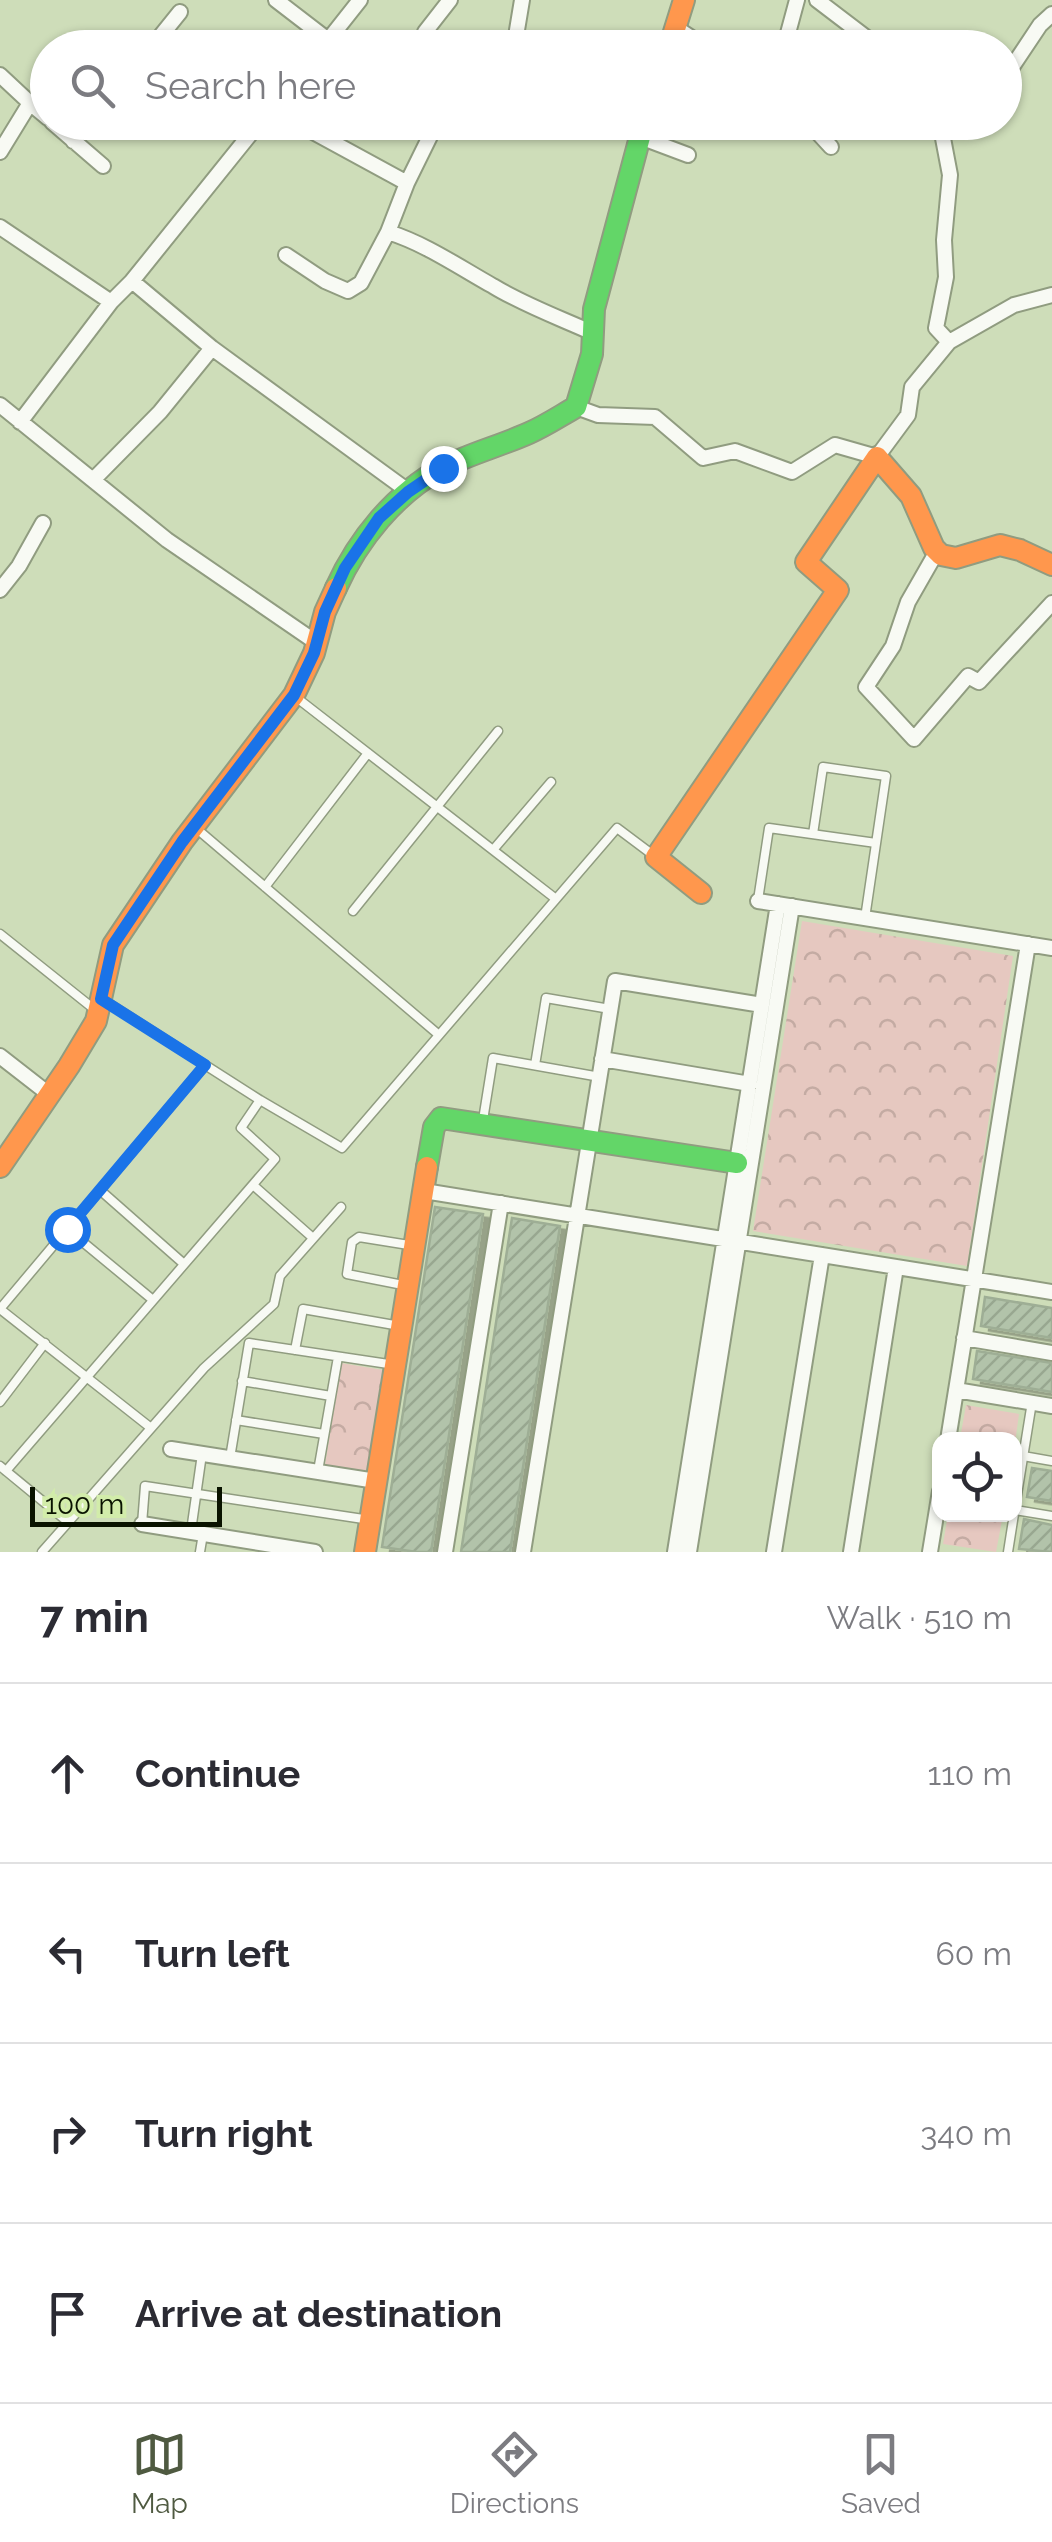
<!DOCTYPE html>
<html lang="en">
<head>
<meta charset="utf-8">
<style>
	:root { --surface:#fff; --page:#f2f2f3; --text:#2b2b33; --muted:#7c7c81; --line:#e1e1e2; --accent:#4f5a41 }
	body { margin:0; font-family:Raleway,sans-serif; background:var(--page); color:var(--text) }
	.controls { position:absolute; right:30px; bottom:30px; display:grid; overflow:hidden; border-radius:20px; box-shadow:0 2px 8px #0004 }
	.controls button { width:90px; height:90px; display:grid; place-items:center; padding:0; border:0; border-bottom:2px solid var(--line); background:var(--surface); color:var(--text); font:50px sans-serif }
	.scale { position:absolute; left:30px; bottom:25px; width:192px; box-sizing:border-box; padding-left:10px; border:5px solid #0a1300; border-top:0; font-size:28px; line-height:35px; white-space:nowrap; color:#0a1300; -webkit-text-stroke:8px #d2ecaa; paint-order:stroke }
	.stop { position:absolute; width:30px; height:30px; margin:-22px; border:8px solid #1a73e8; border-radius:50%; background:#fff }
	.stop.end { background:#1a73e8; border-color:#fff; box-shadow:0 2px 10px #0008 }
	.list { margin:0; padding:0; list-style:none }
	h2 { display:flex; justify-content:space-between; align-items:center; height:130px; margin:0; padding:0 40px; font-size:42px }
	h2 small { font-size:32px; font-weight:400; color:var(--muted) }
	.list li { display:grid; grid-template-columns:65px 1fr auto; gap:30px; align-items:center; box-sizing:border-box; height:180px; padding:0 40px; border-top:2px solid var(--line) }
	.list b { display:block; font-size:38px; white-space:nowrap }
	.list em { font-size:32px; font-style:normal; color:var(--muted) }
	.icon { flex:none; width:55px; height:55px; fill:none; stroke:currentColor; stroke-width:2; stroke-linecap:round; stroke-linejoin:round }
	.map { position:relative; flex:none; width:1052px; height:1552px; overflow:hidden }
	.search { position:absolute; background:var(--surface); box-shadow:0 2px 8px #0004; left:30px; right:30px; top:30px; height:110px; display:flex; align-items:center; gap:25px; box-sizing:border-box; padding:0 35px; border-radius:55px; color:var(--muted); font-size:38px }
	.sheet { height:850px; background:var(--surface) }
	nav { display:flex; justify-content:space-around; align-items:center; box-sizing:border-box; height:140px; border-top:2px solid var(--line); background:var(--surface); font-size:28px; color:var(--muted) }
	nav a { display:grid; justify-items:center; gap:5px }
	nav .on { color:var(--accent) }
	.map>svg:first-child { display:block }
	.park { fill:url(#park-crowns) }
	.building { fill:url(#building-hatch); stroke:#9eae95; stroke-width:2.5; filter:url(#shadow) }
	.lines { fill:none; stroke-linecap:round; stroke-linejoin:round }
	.lane-casing { stroke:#909c80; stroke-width:11 }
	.street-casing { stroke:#909c80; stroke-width:18 }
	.fast-casing { stroke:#909c80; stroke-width:24 }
	.slow-casing { stroke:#909c80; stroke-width:24 }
	.lane { stroke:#f8faf4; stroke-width:8 }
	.street { stroke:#f8faf4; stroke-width:14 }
	.fast { stroke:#63d668; stroke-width:20 }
	.slow { stroke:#ff974d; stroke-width:20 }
	.route { stroke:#1a73e8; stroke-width:12 }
</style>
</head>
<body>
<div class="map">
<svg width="1052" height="1552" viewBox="0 0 1052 1552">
	<defs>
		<pattern id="park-crowns" width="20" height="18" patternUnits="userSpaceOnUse" patternTransform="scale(2.5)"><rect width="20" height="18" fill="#e6c8c0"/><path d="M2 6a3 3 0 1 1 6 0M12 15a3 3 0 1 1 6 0" fill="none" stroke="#c4aba3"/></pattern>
		<pattern id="building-hatch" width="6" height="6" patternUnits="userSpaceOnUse" patternTransform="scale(2.5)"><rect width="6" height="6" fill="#b2c3aa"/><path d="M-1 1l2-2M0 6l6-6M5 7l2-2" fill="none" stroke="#98a790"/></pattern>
		<filter id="shadow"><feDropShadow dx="8" dy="4.5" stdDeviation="0" flood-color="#0004"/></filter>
	</defs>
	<rect width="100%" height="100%" fill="#ceddb9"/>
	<path class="park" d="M802 921 1013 956 967 1266 753 1231Z
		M341 1363 383 1370 367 1471 325 1465Z
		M966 1405 1019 1414 1015 1443 1014 1440 960 1439Z
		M948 1515H1003L996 1552 943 1544Z"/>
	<path class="building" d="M435 1207 483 1214 431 1552H417L382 1547Z
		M512 1218 560 1226 510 1552H461Z
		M985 1297 1052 1308V1338L981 1326Z
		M977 1351 1052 1363V1392L973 1379Z
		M1032 1468 1052 1471V1501L1027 1497Z
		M1024 1519 1052 1525V1552L1019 1549Z"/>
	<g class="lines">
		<defs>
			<path id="lane" d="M297 698 556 899
				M197 829 439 1035
				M813 834 823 767 886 776 865 918
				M493 850 551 782
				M265 887 368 753
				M758 900 769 828 876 843
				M353 911 498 731
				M0 934 94 1009
				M105 1001 260 1100 342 1148 617 828 653 855
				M535 1065 546 998 610 1009
				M483 1120 493 1058 600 1077
				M253 1185 313 1238
				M100 1190 184 1264
				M67 1229 153 1300
				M408 1286 347 1274 352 1242 359 1237 415 1246
				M0 1309 205 1065
				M0 1309 151 1428
				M295 1350 303 1309 400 1326
				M242 1381 331 1396
				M0 1402 45 1343
				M236 1420 324 1434
				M1023 1456 1052 1461
				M230 1458 249 1343 395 1365
				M0 1466 68 1522
				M6 1471 275 1159 241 1128 260 1100
				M318 1471 338 1357
				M1015 1510 1052 1516
				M1014 1513 1032 1402
				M142 1524 145 1486 370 1520
				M191 1531 202 1454
				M42 1552 204 1368 274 1304 280 1276 341 1207
				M200 1552 203 1534
				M1008 1552 1014 1514"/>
			<path id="street" d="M276 0 328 40
				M817 0 880 48
				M675 27 707 48
				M425 32 450 0
				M151 48 180 12
				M322 48 360 0
				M514 48 522 0
				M784 48 797 0
				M0 75 30 103 0 152
				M1004 79 1040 25 1052 14
				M30 103 48 118
				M52 122 103 166
				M295 122 407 183
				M808 122 831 147
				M934 122 942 133 950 175 944 240 946 277 936 328 949 342
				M942 133 960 122
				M640 137 688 155
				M73 141 88 122
				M0 227 111 302
				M388 232C426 244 459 267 493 286 524 305 560 318 593 333
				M286 255 325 281 348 291 361 283 388 232 407 183 437 122
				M132 281 212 348 408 491
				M0 405 167 540 317 643
				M576 407 598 415 655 417 703 458 735 451 792 472 835 445 877 457 908 415 912 387 949 342 1014 305 1052 295
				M20 422 111 302 132 281 260 122
				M93 480 160 412 212 348
				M936 553 908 602 893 646 866 687 914 739 968 676 979 682 1052 603
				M0 590 19 566 43 523
				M758 901 1052 948
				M0 1056 50 1095
				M602 1059 750 1084
				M424 1191 1052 1292
				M964 1338 1052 1353
				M956 1390 1052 1406
				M948 1440 1028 944
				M171 1449 376 1481
				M142 1524 315 1552
				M445 1552 501 1203
				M523 1552 615 981 762 1005
				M675 1552 778 904
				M689 1552 792 906
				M774 1552 822 1255
				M851 1552 896 1267
				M930 1552 940 1491"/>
			<path id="fast" d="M336 588C358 539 395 494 442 468 469 454 500 446 529 433 545 426 560 416 576 407L592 354 594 309 644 122
				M427 1167 434 1127 441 1118 737 1163"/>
			<path id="slow" d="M669 48 684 0
				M701 893 656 857 838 590 806 562 877 457 911 496 934 548 941 555 956 558 1000 545 1020 550 1052 565
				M0 1167 69 1066 96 1021 113 945 182 842 294 695 314 653 325 612 336 588
				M365 1552 427 1167"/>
		</defs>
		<use href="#lane" class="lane-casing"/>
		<use href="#street" class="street-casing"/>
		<use href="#fast" class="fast-casing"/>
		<use href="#slow" class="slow-casing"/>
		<use href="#lane" class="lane"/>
		<use href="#street" class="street"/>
		<use href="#fast" class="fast"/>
		<use href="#slow" class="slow"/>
	</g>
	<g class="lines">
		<path class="route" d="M67 1229 205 1065 101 999 113 945 182 842 294 695 314 653 325 612 345 568 379 518 408 492 443 468"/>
	</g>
</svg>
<div class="controls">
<button><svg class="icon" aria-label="locate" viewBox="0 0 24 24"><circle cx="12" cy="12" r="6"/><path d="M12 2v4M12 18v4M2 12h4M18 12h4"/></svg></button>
</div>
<div class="scale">100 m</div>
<div class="stop" style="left:67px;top:1229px"></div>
<div class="stop end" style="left:443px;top:468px"></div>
<div class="search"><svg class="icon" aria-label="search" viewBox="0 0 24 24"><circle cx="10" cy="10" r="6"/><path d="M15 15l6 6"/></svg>Search here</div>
</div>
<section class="sheet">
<h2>7 min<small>Walk · 510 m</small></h2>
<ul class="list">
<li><svg class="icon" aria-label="ahead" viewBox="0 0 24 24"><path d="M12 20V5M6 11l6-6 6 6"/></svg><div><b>Continue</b></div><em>110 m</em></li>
<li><svg class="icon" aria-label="left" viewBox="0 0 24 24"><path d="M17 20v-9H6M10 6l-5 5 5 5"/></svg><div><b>Turn left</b></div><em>60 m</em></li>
<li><svg class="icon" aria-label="right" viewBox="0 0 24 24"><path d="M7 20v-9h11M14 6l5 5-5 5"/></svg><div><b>Turn right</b></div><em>340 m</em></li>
<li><svg class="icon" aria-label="arrive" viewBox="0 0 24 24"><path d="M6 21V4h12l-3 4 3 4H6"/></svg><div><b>Arrive at destination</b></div></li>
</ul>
</section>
<nav>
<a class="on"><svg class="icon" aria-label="map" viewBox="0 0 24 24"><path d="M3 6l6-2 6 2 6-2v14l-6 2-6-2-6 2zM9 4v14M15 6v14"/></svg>Map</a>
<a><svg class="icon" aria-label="directions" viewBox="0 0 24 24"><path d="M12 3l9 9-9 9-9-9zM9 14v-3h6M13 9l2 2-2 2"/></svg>Directions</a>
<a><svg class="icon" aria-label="saved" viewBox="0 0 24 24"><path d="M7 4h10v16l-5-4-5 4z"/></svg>Saved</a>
</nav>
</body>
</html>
